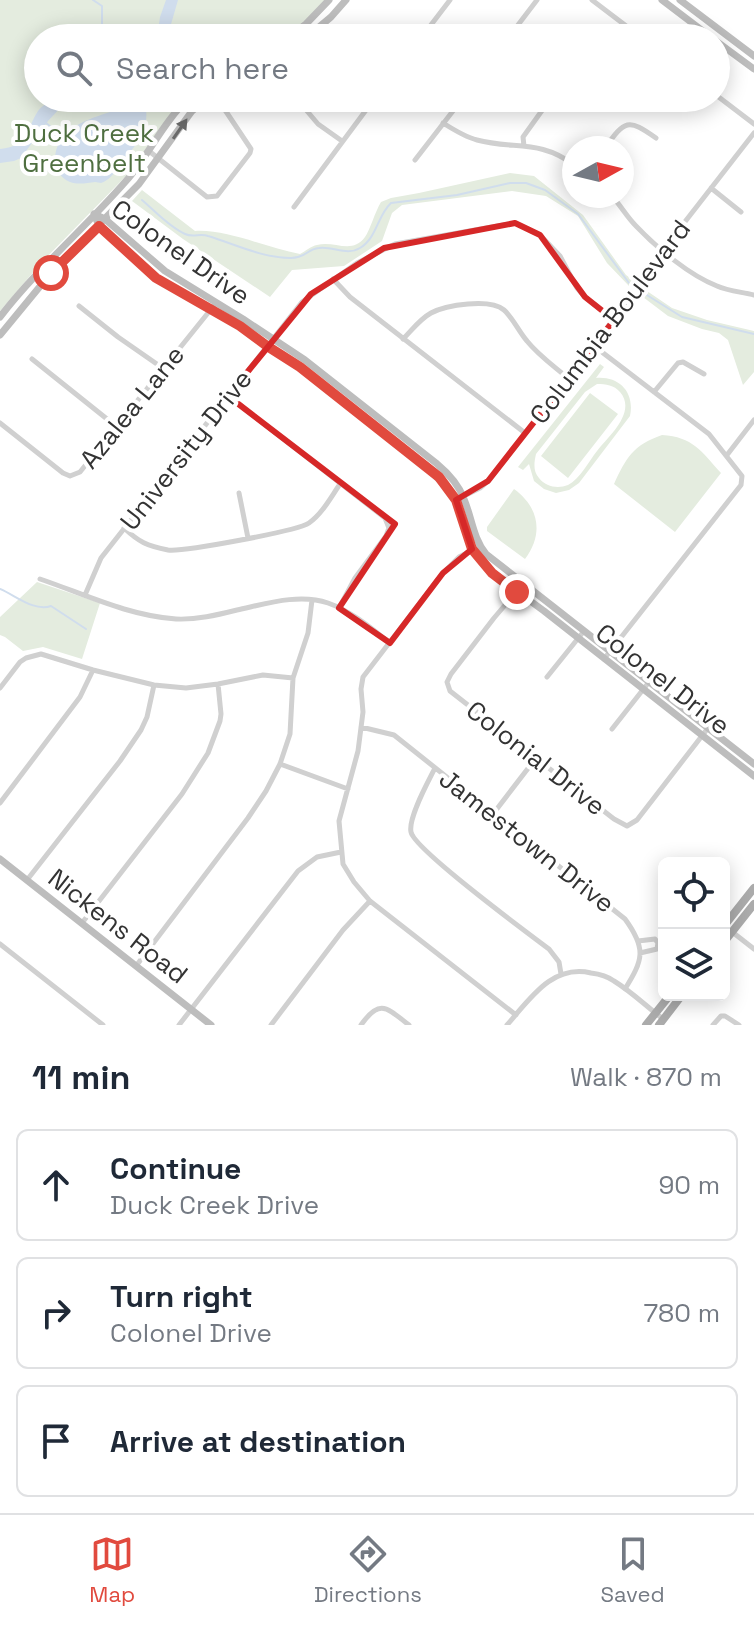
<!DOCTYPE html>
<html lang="en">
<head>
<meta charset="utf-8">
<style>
	:root { --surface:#fff; --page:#f6f6f7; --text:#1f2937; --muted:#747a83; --line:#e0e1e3; --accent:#e14a3e }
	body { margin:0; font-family:"Space Grotesk",sans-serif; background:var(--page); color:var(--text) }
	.controls { position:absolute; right:24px; bottom:24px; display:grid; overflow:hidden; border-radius:12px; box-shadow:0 4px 20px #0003 }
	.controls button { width:72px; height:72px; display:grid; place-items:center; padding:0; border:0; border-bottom:2px solid var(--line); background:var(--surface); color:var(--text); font:40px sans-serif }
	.compass { position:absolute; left:562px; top:136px; width:72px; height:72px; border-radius:50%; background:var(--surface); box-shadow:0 4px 20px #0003; rotate:82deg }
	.stop { position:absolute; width:24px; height:24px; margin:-18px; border:6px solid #e14a3e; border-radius:50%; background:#fff }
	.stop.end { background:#e14a3e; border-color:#fff; box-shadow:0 2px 8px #0008 }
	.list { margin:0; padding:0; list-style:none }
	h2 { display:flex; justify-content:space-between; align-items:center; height:104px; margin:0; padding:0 32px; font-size:34px }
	h2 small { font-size:26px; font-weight:400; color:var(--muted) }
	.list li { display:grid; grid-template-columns:52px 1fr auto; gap:24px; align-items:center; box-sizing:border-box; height:112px; margin:0 16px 16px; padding:0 16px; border:2px solid var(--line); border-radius:12px }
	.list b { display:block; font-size:30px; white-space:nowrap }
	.list p { margin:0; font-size:26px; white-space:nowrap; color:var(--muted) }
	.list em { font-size:26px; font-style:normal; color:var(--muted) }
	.icon { flex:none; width:44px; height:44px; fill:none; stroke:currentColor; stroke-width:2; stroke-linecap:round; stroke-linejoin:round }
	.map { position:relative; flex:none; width:754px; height:1025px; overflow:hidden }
	.search { position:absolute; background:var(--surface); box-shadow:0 4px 20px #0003; left:24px; right:24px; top:24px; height:88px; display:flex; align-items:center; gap:20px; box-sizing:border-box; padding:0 28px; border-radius:44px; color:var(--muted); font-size:30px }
	.sheet { height:488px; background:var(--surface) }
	nav { display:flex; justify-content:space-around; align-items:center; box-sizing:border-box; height:112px; border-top:2px solid var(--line); background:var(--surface); font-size:22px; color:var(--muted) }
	nav a { display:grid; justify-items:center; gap:4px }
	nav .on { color:var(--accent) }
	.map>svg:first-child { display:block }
	.green { fill:#e4ecdf; fill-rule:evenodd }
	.water { fill:#d0dded }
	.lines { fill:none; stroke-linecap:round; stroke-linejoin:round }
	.stream { stroke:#d0dded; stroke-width:2 }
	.street { stroke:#d0d0d0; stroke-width:5 }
	.secondary { stroke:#bdbdbd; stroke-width:7 }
	.primary { stroke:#ababab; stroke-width:8 }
	.oneway { fill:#6a6a6a }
	.route { stroke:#e14a3e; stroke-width:10 }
	.marked { fill:none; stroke:#d62828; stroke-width:6; stroke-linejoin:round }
	.labels { text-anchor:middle; stroke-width:8; stroke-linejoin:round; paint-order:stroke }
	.park-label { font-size:26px; fill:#4f6f40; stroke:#fff }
	.street-label { font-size:26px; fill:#333; stroke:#fff }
</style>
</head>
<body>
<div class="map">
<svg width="754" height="1025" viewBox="0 0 754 1025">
	<rect width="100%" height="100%" fill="#fff"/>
	<path class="green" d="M0 0H325L311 17 284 38H38V98H186L124 178 41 263 0 311Z
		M510 173 534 176 583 215 626 275 633 280 629 286 607 263 578 216 546 196 512 191 402 205 392 213 382 241 344 266 292 270 270 297 183 239 132 201 142 190 195 231C227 229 267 248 300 254 306 251 311 246 317 245 334 240 352 255 365 237 370 230 375 212 381 202L391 198 419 193Z
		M644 289 672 308 707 320 754 331V372L743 385 728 340 719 333 702 329 668 316 639 294Z
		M600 364 604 367 596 378C619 376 635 392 630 416L579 483 569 490 556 493 544 489 534 481 529 464 523 470 518 467ZM597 384C606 384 614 385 620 392 637 412 609 436 597 451 589 461 580 479 568 485 558 489 546 487 539 478 533 471 534 463 536 454L585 392Z
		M590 393 618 414 568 478 541 456Z
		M662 435C693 437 701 451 721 473L675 532 614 484C626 458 633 445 662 435Z
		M514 489C539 507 544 534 525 559L487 531V527Z
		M37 582 100 603 82 659 43 647 23 651 5 637 0 635V617Z"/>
	<path class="water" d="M166 0H178L167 38H157L160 17Z
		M60 98H91L77 105 62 106 48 121 21 158 14 161 0 163V149C30 146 25 131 38 111 43 104 52 101 60 98Z
		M134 105 146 106C148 131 142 137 127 156 120 164 112 180 101 183 99 183 97 182 95 182 87 183 78 185 70 182 50 173 52 148 65 134 82 118 112 112 134 105Z"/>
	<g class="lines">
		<path class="stream" d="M93 0 102 6V33L100 38
			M46 123 63 137
			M142 200C155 211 169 227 185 234 193 238 200 233 208 236 235 244 262 258 291 258 306 258 307 249 319 248 333 246 347 256 360 248 377 238 377 216 391 203L457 195 510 183H526L545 190 578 214 629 283
			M642 292 682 317 754 334
			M0 589C15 595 34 612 51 606L86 629"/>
		<path class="street" d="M592 0 642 38
			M421 38 450 0
			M508 38 537 0
			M716 95 754 124
			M296 98 318 124 342 141
			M443 123C454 130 465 137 477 140 514 150 540 139 574 165
			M524 146 523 137 551 98
			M605 148C625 120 628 118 656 138
			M149 151 207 197 217 196 250 153 251 149 217 98
			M415 160 463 98
			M711 188 741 212
			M612 196C621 206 627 217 636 226 657 248 689 275 717 286 728 291 742 292 754 295
			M294 207 375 98
			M333 279 350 297 525 433
			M79 306 118 337 164 369
			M403 339C412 330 420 319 431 313 446 305 490 298 504 310 513 318 519 332 527 341 539 356 554 366 569 379
			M594 346 709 434 742 476 741 485 604 659
			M32 359 117 427
			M654 392 678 363 683 362 704 374
			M228 396 385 518 389 528 386 536 355 578 339 608
			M0 423 63 473 70 476 80 472 216 303
			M727 455 754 420
			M239 493 248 538
			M456 500 480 488 488 481 594 346 663 250 754 133
			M124 528C139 542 147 546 168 550 183 552 297 531 309 523 322 514 331 497 340 484
			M480 546 459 557 443 573 363 677 361 689 363 712 358 751 339 821 343 864 354 882 370 901 516 1015
			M40 579C84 594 129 616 176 619 196 620 217 615 237 610 265 604 299 593 328 603 351 611 371 628 390 643
			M523 584 494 618 451 674 447 682 450 691 614 819 627 826 637 820 708 728
			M85 595 101 558 302 302 357 263 395 244 515 223 540 235 560 256 577 288 585 297 614 320
			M547 677 584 631
			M0 688 20 662 26 658 41 654 93 670 154 685 186 688 218 684 263 675 293 678
			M361 727 394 735 625 919C647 949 643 960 625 989
			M612 729 649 682
			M280 764 348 789
			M435 768C428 782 408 818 411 832 414 849 529 934 549 949L559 962 561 974
			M0 803 80 697 93 670
			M493 814 536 758
			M27 880 120 761 141 730 147 717 154 685
			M82 923 182 794 208 753 220 721 221 714 218 684
			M731 931 754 949
			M638 941 655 939 658 943 657 949 640 953
			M0 944 103 1025
			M136 966 248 818 266 791 280 764 290 734 293 678 308 633 312 600
			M179 1025 298 871 317 857 341 852
			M271 1025 343 930 370 901
			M361 1025C380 998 387 1008 409 1025
			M507 1025C530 999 552 964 591 973 599 974 607 976 614 981 632 992 647 1007 663 1019
			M713 1025 721 1016H725L739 1025"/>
		<path class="secondary" d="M662 0 712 38
			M680 0 754 56
			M287 38 306 24 329 0
			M306 38 331 17 346 0
			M716 41 754 69
			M94 214 99 226 156 278 240 326 267 346 300 367 426 466 450 491 456 500 472 549 492 573 544 611 754 776
			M94 214 105 219 165 271 243 319 305 360 436 463C448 473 459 485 464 499 472 518 473 538 486 554L754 764
			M0 317C38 268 85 228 126 181 149 155 163 122 189 98
			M0 335 51 273 139 184 192 111 207 98
			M0 859 211 1025"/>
		<path class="primary" d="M724 926 754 888
			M724 942 754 904
			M646 1025 670 995
			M659 1025 682 995"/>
	</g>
	<defs><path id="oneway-solid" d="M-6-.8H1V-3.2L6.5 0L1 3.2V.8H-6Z" transform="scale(2)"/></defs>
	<use class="oneway" href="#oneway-solid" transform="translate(180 129) rotate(-55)"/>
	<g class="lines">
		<path class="route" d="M51 273 99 226 156 278 240 326 267 346 300 367 439 477 456 500 472 549 492 573 517 592"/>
	</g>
	<path class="marked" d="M515 223 540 235 585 297 614 320 488 481 456 500 472 549 443 573 390 643 339 608 395 524 228 396 311 294 384 248Z"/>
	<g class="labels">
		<g class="park-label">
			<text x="84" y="142">Duck Creek<tspan x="84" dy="30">Greenbelt</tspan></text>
		</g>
		<g class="street-label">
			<text transform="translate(181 252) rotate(35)" y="9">Colonel Drive</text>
			<text transform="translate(610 322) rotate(-53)" y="9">Columbia Boulevard</text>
			<text transform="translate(132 407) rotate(-51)" y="9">Azalea Lane</text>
			<text transform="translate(186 450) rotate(-52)" y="9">University Drive</text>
			<text transform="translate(663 679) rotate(38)" y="9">Colonel Drive</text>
			<text transform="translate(536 758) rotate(38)" y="9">Colonial Drive</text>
			<text transform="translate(527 841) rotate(38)" y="9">Jamestown Drive</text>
			<text transform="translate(118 926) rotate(38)" y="9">Nickens Road</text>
		</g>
	</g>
</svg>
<div class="controls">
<button><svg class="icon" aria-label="locate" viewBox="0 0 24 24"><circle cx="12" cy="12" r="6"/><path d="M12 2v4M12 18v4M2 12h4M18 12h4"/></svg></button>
<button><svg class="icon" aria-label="layers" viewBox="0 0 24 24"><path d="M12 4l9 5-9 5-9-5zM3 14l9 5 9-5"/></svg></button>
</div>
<svg class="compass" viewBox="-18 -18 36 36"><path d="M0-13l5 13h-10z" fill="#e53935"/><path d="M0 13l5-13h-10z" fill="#747a83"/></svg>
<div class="stop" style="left:51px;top:273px"></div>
<div class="stop end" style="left:517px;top:592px"></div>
<div class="search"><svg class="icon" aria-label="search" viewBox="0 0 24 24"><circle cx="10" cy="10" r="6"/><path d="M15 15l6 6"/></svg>Search here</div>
</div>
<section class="sheet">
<h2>11 min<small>Walk · 870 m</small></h2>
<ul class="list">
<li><svg class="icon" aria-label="ahead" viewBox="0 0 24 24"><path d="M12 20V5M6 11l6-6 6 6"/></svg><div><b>Continue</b><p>Duck Creek Drive</p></div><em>90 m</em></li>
<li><svg class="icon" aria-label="right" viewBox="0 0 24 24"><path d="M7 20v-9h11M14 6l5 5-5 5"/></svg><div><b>Turn right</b><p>Colonel Drive</p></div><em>780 m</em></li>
<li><svg class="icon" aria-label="arrive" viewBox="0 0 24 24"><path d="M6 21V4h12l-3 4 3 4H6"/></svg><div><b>Arrive at destination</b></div></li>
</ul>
</section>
<nav>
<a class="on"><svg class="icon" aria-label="map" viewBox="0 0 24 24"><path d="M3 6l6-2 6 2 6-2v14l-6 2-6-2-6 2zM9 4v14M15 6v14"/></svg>Map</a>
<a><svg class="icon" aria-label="directions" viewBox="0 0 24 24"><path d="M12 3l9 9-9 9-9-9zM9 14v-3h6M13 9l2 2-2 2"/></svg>Directions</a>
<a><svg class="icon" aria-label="saved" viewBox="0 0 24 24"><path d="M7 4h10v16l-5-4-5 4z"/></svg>Saved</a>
</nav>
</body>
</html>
